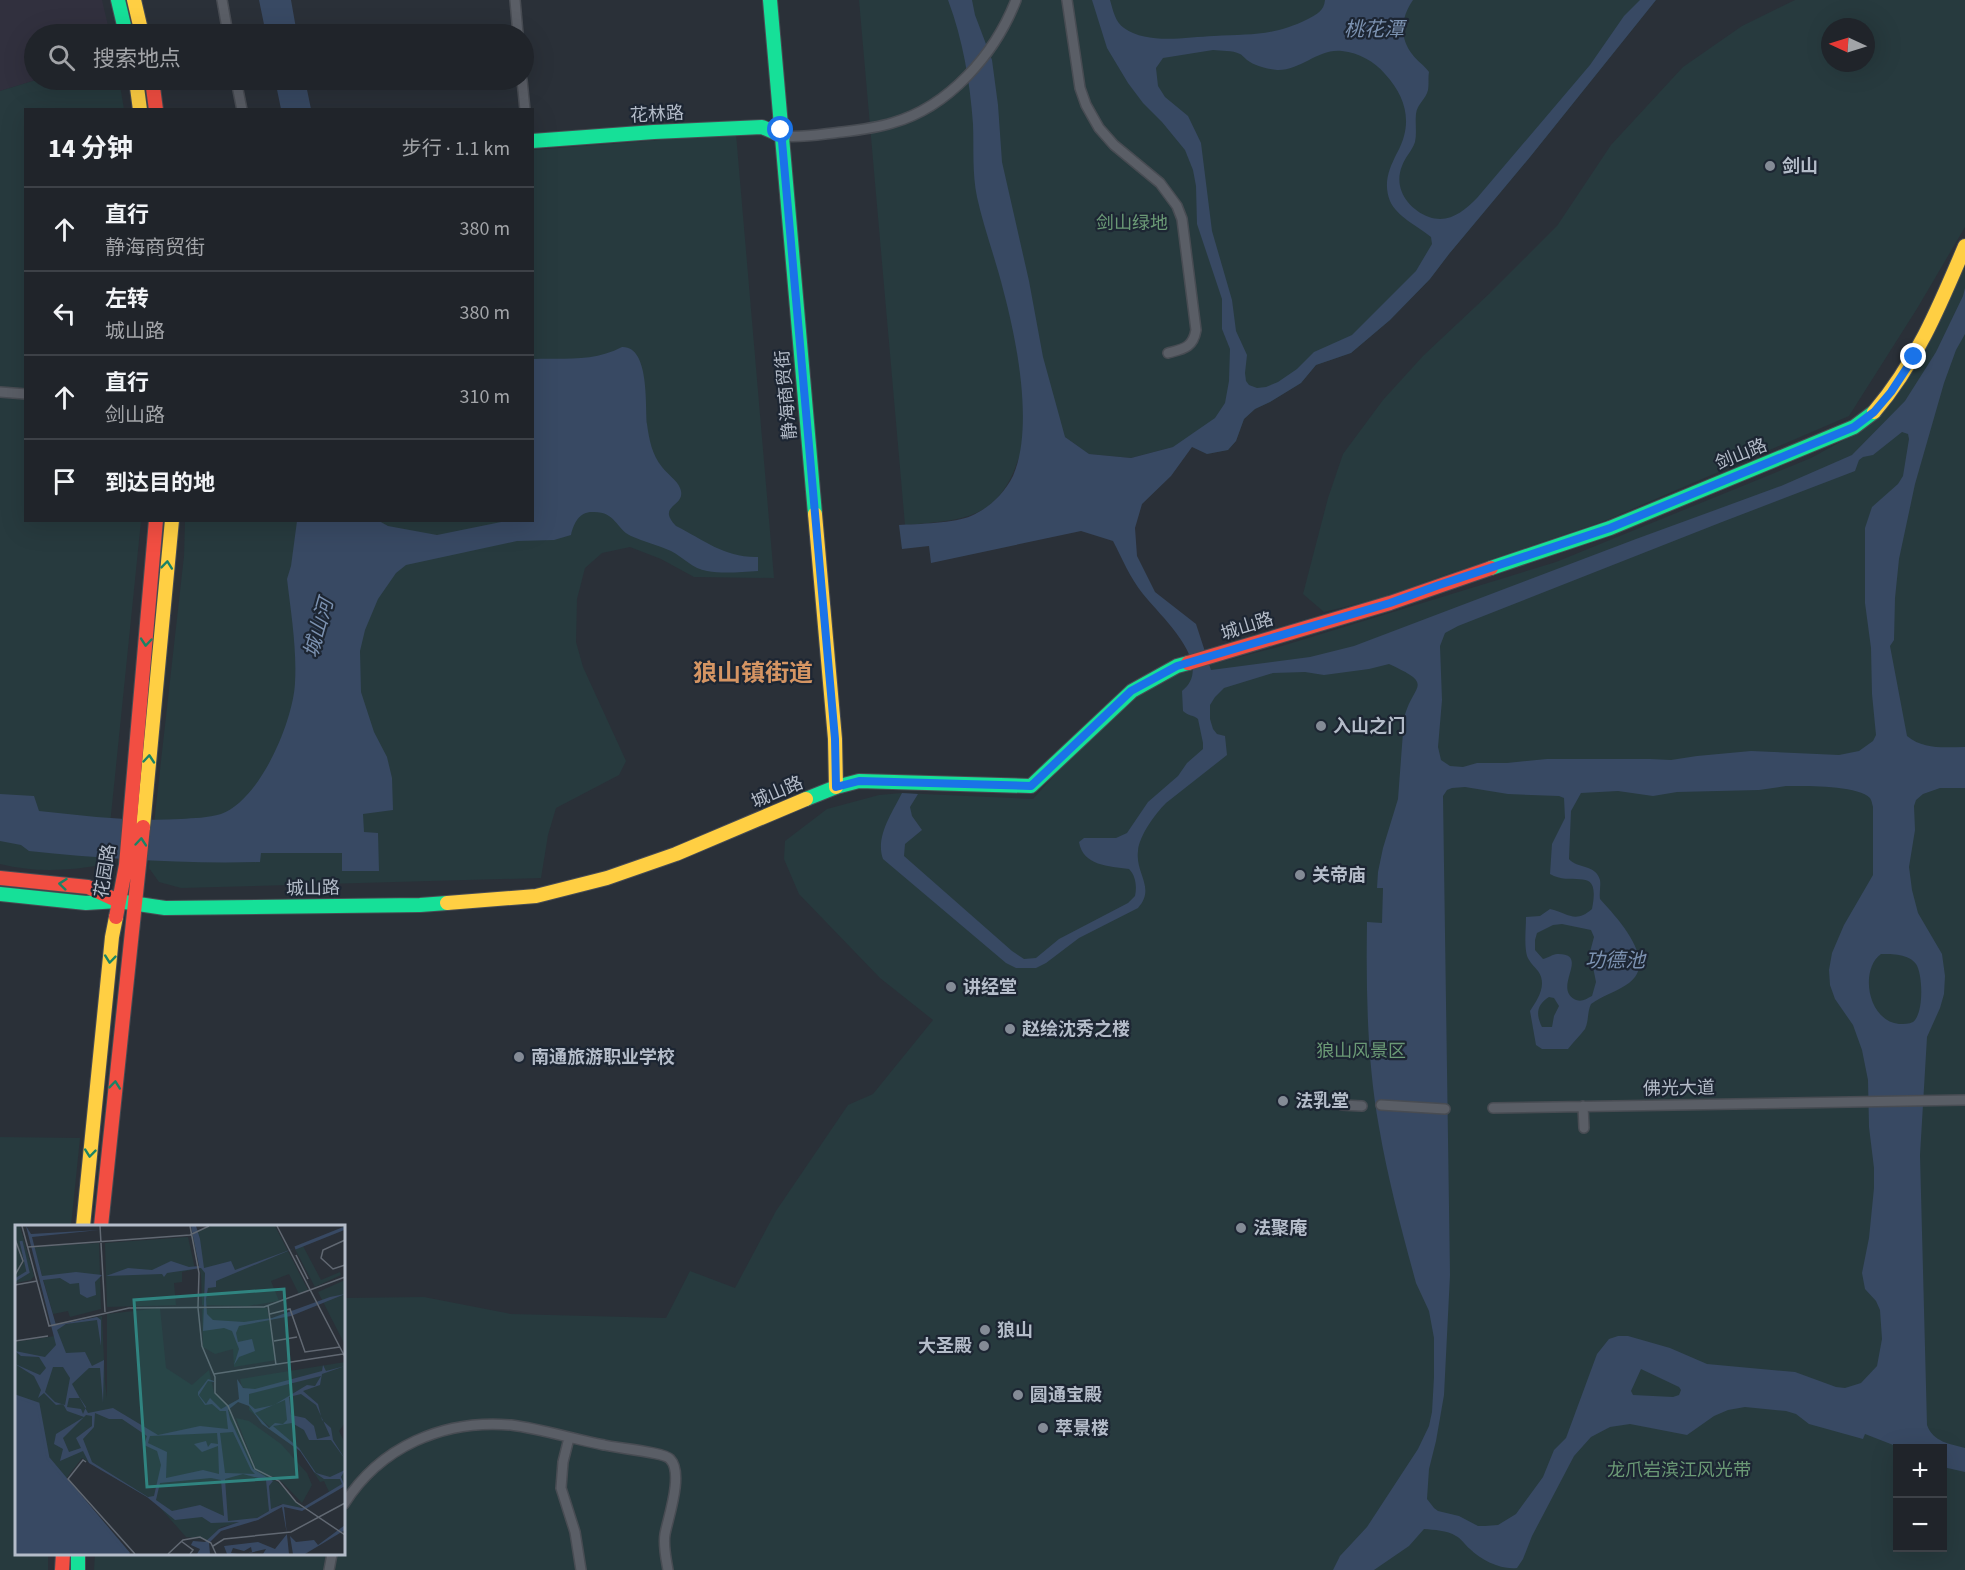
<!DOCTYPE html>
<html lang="zh">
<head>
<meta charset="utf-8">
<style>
	:root { --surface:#20242a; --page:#2d3036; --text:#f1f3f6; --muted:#a2a4a8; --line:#3d4147 }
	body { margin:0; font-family:"Source Sans 3","Noto Sans SC",sans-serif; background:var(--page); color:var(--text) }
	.controls { position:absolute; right:18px; bottom:18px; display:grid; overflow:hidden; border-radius:0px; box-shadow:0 6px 24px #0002 }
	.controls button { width:54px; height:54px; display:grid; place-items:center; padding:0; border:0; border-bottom:2px solid var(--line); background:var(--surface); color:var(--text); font:30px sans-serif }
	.compass { position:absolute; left:1821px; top:18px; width:54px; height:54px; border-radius:50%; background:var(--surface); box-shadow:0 6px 24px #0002; rotate:274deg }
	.stop { position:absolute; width:18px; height:18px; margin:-14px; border:4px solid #1a73e8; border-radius:50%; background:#fff }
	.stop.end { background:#1a73e8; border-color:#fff; box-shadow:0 2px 6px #0008 }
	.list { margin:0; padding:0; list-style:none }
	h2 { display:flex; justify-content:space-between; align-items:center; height:78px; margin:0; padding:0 24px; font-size:26px }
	h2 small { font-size:20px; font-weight:400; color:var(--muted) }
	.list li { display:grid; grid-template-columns:39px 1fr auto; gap:18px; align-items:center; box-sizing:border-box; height:84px; padding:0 24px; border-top:2px solid var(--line) }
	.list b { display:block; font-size:22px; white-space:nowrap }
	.list p { margin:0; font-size:20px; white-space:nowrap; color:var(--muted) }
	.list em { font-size:20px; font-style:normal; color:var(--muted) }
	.icon { flex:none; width:33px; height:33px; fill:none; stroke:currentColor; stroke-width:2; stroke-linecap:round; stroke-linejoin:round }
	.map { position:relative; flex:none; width:1965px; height:1570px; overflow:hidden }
	.search { position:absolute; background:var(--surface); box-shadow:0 6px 24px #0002; left:24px; top:24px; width:510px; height:66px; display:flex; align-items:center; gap:15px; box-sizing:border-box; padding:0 21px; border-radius:33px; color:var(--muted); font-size:22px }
	.panel { position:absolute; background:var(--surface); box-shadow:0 6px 24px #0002; left:24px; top:108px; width:510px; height:414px; border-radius:0px }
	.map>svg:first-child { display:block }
	.medical { fill:#31303e }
	.green { fill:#273a3e; fill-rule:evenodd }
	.water { fill:#384963; fill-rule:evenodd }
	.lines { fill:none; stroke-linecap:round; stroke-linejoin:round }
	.street-casing { stroke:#484c53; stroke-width:12 }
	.fast-casing { stroke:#484c53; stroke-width:16 }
	.slow-casing { stroke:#484c53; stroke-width:16 }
	.jam-casing { stroke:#484c53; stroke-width:16 }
	.street { stroke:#5a5e66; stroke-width:9 }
	.fast { stroke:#16e098; stroke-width:14 }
	.slow { stroke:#ffcf43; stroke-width:14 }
	.jam { stroke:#f24e42; stroke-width:14 }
	.oneway { stroke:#1a8366 }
	.route { stroke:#1a73e8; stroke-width:8 }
	.poi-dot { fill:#848b96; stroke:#1d2633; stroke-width:2 }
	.labels { text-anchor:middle; stroke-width:4.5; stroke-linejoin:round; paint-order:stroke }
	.street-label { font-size:18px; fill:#b4bcc9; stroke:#1d2633 }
	.poi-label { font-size:18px; font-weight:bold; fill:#b4bcc9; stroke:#1d2633; text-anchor:start }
	.park-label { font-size:18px; fill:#6b9a76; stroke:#1d2633 }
	.water-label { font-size:20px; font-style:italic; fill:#7c92b1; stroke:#1d2633 }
	.district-label { font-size:24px; font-weight:bold; fill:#d59563; stroke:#1d2633 }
	.inset-river { fill:none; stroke:#384963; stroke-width:3 }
	.inset-road { fill:none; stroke:#616872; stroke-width:1.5 }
	.view { fill:#308480; fill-opacity:0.15; stroke:#308480; stroke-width:3 }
	.inset-edge { fill:none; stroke:#b4bcc9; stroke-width:3 }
</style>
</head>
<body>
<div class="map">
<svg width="1965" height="1570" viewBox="0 0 1965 1570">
	<rect width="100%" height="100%" fill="#2a3038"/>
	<path class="medical" d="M0 0H102L110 34H34V80H36L0 91Z"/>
	<path class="green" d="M859 0H1656L1530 157 1449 254 1430 279 1390 320 1351 353 1316 365 1301 383 1270 402 1255 409 1244 419 1236 441 1228 450 1207 454 1193 447H1173L1131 458 1088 454 1065 437 1019 457C999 520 964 520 905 525Z
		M1795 0H1965V227L1918 307 1849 416 1602 522 1445 575 1381 598 1324 612 1303 594 1328 498 1343 454 1383 400 1423 356 1490 293 1557 226 1611 145 1683 67 1742 26ZM1830 27H1866V63H1830Z
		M36 80H119L124 109 26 110V520L141 521 106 864C70 871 36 873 0 864V91Z
		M736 134 774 578 694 577 661 559 630 547 602 553 585 568 577 599 576 642 583 667 626 761 619 775 556 808 548 835 541 878 181 888 159 882 149 868 184 556 185 521 532 520 533 150Z
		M1965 261V1570H94L95 1554H344V1298L424 1297 511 1314 666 1318 690 1271 735 1288 776 1211 848 1105 873 1094 933 1020 880 978 799 894 784 859 785 841 827 809 879 795 902 793 1033 799 1070 758 1137 694 1167 676 1282 646 1556 562 1811 458 1855 434 1884 411ZM1898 1448H1942V1548H1898Z
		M0 1137 80 1138 71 1226H16V1554H48V1570H0Z"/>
	<path class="water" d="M259 0H291L297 34H266Z
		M948 0H972L975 15 992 60 998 105 1002 162 1029 281 1043 357 1065 437 1089 454 1131 458 1173 447 1215 418 1225 403 1229 381 1230 349 1222 329V299L1197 224 1196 186 1193 170 1185 150 1162 122 1143 103 1128 83 1107 48 1092 0H1110C1113 10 1115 22 1124 28 1148 45 1186 37 1214 36 1251 34 1274 36 1308 19 1317 14 1324 11 1325 0H1413C1401 17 1399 37 1412 54 1417 61 1424 65 1429 72 1428 77 1429 85 1428 90 1426 99 1417 104 1416 114 1415 124 1417 133 1415 142 1412 151 1405 157 1402 166 1393 188 1408 209 1429 217 1449 224 1464 211 1477 198L1590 65 1624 16 1640 0H1656L1530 157 1449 254 1430 279 1390 320 1351 353 1316 365 1301 383 1270 402 1255 409 1244 419 1236 441 1228 450 1207 454 1192 447 1171 476 1142 504 1135 528 1137 556 1155 592 1196 624 1211 670 1310 657 1354 646 1636 539 1781 486 1852 455 1905 401 1936 352 1963 296 1965 288V334L1956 350 1944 383 1915 484 1899 559 1895 598 1894 640 1890 646 1907 736C1924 750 1944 747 1965 747V788H1940L1923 794 1916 800 1914 806 1915 830 1909 867 1912 890 1918 913 1942 954 1945 976 1944 994 1940 1008 1927 1037 1920 1155 1927 1425C1933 1442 1950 1444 1965 1448V1472L1943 1467 1942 1448H1901L1865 1434 1863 1439 1809 1424 1796 1414 1786 1411 1745 1407 1728 1410 1714 1416 1687 1435 1630 1424 1610 1427 1591 1437 1574 1456 1532 1536 1523 1559 1517 1568C1501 1570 1481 1560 1470 1549 1465 1545 1462 1539 1456 1536 1447 1530 1434 1530 1424 1529L1409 1546 1374 1570H1333L1340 1556 1367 1527 1418 1449 1429 1426 1432 1412 1434 1377V1338L1429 1311 1416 1283C1402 1231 1388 1180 1379 1127 1367 1060 1366 990 1367 922L1382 923 1383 888H1377L1378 872 1383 848 1398 799 1404 719C1412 683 1437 686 1389 664L1369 669 1324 675 1305 672 1273 673 1224 688 1215 697 1210 705V719L1213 729 1217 734 1225 736 1227 755 1166 803C1155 814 1139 836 1138 851 1135 874 1156 888 1138 908L1079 938 1046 963 1036 968H1016L1006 963 883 859C875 837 892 813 902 793L918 794 910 807 912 816 922 830 905 844 904 856 1012 951 1024 959 1036 958 1059 939 1128 903 1135 896C1137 887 1136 876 1129 869 1109 866 1083 866 1079 842L1084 838H1116L1127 833 1148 802 1178 776 1187 763 1203 749V743L1198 719C1194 715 1188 716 1183 711L1182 691C1216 664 1160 616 1143 594 1130 578 1122 558 1113 541L1081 531 931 563 929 546 902 549 899 525C917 524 956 523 971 516 989 508 1004 494 1013 476 1034 428 1017 342 1004 293 996 260 984 229 977 197 972 172 974 149 973 124 970 82 963 40 948 0ZM1213 50C1222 51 1232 50 1240 54 1241 54 1246 59 1247 60 1255 66 1267 69 1277 70 1300 71 1319 48 1342 51 1359 53 1374 61 1385 74 1407 98 1413 124 1397 153 1389 169 1383 183 1390 201 1397 217 1418 226 1431 237L1432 244 1416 271 1352 335 1314 352 1297 369 1278 382 1266 387 1257 388 1249 385 1246 381 1245 373 1247 355 1236 331 1232 300 1212 231 1201 143 1188 116 1165 97 1158 86 1156 68 1163 58ZM1902 432 1908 434 1909 439 1903 476 1898 484 1872 507 1865 528V603L1871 648 1872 694 1876 735 1873 741 1859 751 1839 755 1751 751 1697 756 1671 760 1650 759H1547L1507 763H1477L1463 767 1450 766 1441 760 1438 747 1442 700 1440 646 1445 633 1458 626 1722 522 1855 471 1859 460 1863 457 1873 455ZM1786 786C1804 786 1858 785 1870 798 1872 801 1872 804 1873 807V875L1844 925 1832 953 1829 970 1830 985 1835 999 1853 1025 1862 1050 1868 1080 1869 1127 1874 1168V1188L1869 1238 1862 1273 1865 1289 1876 1301 1880 1310 1882 1339 1877 1366 1861 1383 1845 1388 1836 1387 1795 1372 1707 1364 1670 1348 1628 1336H1618L1609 1339 1597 1354 1566 1438 1554 1450 1543 1477 1516 1514 1498 1525 1485 1526H1478L1459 1516 1438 1511 1434 1508 1427 1499 1429 1469 1436 1441 1444 1395 1450 1275 1443 796 1447 790 1452 788 1465 787 1508 794 1559 796 1564 798 1565 818 1552 844 1550 874C1574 888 1601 863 1592 909 1575 924 1568 913 1550 909L1540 916 1526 917C1526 929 1524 944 1527 956 1530 963 1534 966 1538 971 1548 985 1537 1000 1530 1011L1536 1045 1542 1049H1568C1573 1042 1580 1036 1585 1029 1589 1021 1587 1012 1591 1004 1603 995 1617 992 1629 983 1659 961 1616 917 1600 899 1599 893 1601 886 1600 880 1596 864 1577 869 1569 859L1571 811 1581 793 1618 791 1653 796 1677 792 1759 790ZM1562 924 1591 930 1594 937 1590 952 1596 982 1592 996C1586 999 1581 1003 1574 999 1553 987 1591 953 1557 954 1553 954 1548 958 1543 959L1535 950V940L1537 933 1553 925ZM1881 954C1892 954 1909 954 1916 964 1923 974 1924 1014 1913 1022 1909 1024 1904 1024 1899 1024 1868 1021 1859 970 1881 954ZM1549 997 1554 998 1559 1006 1554 1016 1552 1027H1542C1536 1015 1536 1005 1549 997ZM1641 1369 1679 1387 1681 1390 1679 1395 1673 1397 1633 1395 1631 1391Z
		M275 80H305L311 109H281Z
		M622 347C650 346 645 406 647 424 649 439 652 455 662 467 667 474 677 480 680 488 688 507 655 504 676 526 704 540 725 558 758 557V571C741 572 723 574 707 571 693 569 683 557 671 551 658 545 644 542 631 536 616 529 616 512 594 512 580 511 574 522 571 535L554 540 517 541 406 565 396 573 378 599 365 630 360 651 361 692 374 732 387 757 392 778 393 810 363 814 364 832 378 833 379 871H342V853H261L260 862C183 864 106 859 29 851L21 845 0 841V794L34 796 39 811C86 816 133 822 181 819 194 818 208 818 221 814 260 800 293 722 295 683 297 649 291 613 287 579L291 566 297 521H379L388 526 437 535 506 521 532 520 533 359C563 358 594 362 622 347Z"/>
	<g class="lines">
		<defs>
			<path id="street" d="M222 0 228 34
				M515 0 518 34
				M1067 0 1080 88 1086 105 1099 128 1114 145 1160 183 1177 206 1182 219 1196 330C1193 348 1183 349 1168 353
				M236 80 242 110
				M522 80 525 110
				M783 136C803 138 822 134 842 132 859 130 876 128 892 123 949 107 995 54 1016 0
				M0 392 26 394
				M1342 1105 1362 1106
				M1381 1105 1445 1109
				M1583 1106 1584 1128
				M1493 1108 1965 1100
				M569 1438 563 1462 561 1488 575 1532 581 1570
				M344 1504C380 1447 443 1419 511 1425 542 1429 573 1439 604 1445 616 1448 664 1452 670 1459 684 1473 668 1518 665 1534 663 1546 666 1558 668 1570
				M329 1570 332 1554"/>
			<path id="fast" d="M118 0 126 34
				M770 0 815 514
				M532 141 654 132 762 127 783 136
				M1491 568 1610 528 1854 427 1874 412
				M806 799 836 787 859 781 1031 786 1132 691 1177 666 1188 663
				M0 894 86 903 118 901 165 908 420 905 447 903
				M78 1554V1570"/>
			<path id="slow" d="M134 0 142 34
				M136 80 140 110
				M1874 412C1916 363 1940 305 1965 246
				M815 514 835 739 836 787
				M143 827 172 520
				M447 903 536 896 607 878 676 854 806 799
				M83 1226 112 937 116 917"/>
			<path id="jam" d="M152 80 156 110
				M1188 663 1390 603 1491 568
				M0 878 88 887 116 900
				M116 917 126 865 156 520
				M101 1226 143 827
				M62 1570 63 1554"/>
		</defs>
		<use href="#street" class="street-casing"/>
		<use href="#fast" class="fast-casing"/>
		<use href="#slow" class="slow-casing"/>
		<use href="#jam" class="jam-casing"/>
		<use href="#street" class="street"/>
		<use href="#fast" class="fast"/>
		<use href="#slow" class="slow"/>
		<use href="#jam" class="jam"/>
	</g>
	<defs><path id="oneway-chevron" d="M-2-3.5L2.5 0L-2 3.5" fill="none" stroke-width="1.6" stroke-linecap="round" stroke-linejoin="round" transform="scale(1.5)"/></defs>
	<g class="oneway">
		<use href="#oneway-chevron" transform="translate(167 565) rotate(-84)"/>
		<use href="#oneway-chevron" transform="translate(146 642) rotate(95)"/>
		<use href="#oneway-chevron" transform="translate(149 759) rotate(-85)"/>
		<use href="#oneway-chevron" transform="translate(141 842) rotate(-85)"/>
		<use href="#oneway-chevron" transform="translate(63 884) rotate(-174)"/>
		<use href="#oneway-chevron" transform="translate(110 959) rotate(96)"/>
		<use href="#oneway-chevron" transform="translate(115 1085) rotate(-84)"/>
		<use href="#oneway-chevron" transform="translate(90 1153) rotate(96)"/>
	</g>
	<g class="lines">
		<path class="route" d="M781 130 835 739 836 787 859 781 1031 786 1131 691 1177 666 1390 603 1439 585 1610 528 1854 427 1874 412 1891 392 1914 357"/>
	</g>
	<g class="poi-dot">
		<circle cx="1770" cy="166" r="6"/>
		<circle cx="1321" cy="726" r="6"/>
		<circle cx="1300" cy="875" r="6"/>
		<circle cx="951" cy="987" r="6"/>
		<circle cx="1010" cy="1029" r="6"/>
		<circle cx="519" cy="1057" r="6"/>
		<circle cx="1283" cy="1101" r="6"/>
		<circle cx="1241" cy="1228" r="6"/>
		<circle cx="985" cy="1330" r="6"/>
		<circle cx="984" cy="1346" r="6"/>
		<circle cx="1018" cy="1395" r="6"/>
		<circle cx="1043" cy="1428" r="6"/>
	</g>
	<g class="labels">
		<g class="street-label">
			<text transform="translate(657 114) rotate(-3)" y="6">花林路</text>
			<text transform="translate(786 395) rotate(-95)" y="6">静海商贸街</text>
			<text transform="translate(1741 454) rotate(-22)" y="6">剑山路</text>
			<text transform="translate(1247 626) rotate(-17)" y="6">城山路</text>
			<text transform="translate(777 792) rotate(-23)" y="6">城山路</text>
			<text transform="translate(105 871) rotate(-81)" y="6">花园路</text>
			<text transform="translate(313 888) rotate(-1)" y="6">城山路</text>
			<text transform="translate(1679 1088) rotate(-1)" y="6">佛光大道</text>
		</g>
		<g class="poi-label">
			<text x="1782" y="172">剑山</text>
			<text x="1333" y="732">入山之门</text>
			<text x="1312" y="881">关帝庙</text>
			<text x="963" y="993">讲经堂</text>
			<text x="1022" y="1035">赵绘沈秀之楼</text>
			<text x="531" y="1063">南通旅游职业学校</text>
			<text x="1295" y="1107">法乳堂</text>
			<text x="1253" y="1234">法聚庵</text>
			<text x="997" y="1336">狼山</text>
			<text x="972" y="1352" text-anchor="end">大圣殿</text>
			<text x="1030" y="1401">圆通宝殿</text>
			<text x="1055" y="1434">萃景楼</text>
		</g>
		<g class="park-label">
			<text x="1132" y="229">剑山绿地</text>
			<text x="1361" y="1057">狼山风景区</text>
			<text x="1679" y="1476">龙爪岩滨江风光带</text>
		</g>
		<g class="water-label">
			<text x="1374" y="36">桃花潭</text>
			<text transform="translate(318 628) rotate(-74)" y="7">城山河</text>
			<text x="1615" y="967">功德池</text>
		</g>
		<g class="district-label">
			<text x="753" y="681">狼山镇街道</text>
		</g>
	</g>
	<g transform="translate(15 1225)">
		<rect width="330" height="330" fill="#2a3038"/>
		<path d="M0 1H5L19 51 16 55 0 58ZM196 1H260L293 65 284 69 274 49 256 56 264 76 232 81 187 80 186 50 177 8ZM173 12 180 44 167 47V57L159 58 161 80 92 82 90 18ZM84 18 86 84 55 92 53 86 38 89 19 22ZM288 21 306 55 325 47 326 50 300 62 280 24ZM330 55V120L303 67ZM145 83 151 143 177 160 194 145 199 168 212 180 240 244 264 258 287 283 266 279 242 293 206 302 193 315 171 312 140 277 67 233 50 255 33 233 23 184 19 178 0 171V117L40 111V102L87 91 90 157 92 173V89ZM252 83 261 135 219 142 218 124 200 129 188 122 187 84ZM330 137V198L324 206 330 218V258L314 267 309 256 305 257 285 226 234 185V165L227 162 225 154ZM221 193 234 196 266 219 292 248 297 260 287 278 267 257 241 244Z" fill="#273a3e"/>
		<path d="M11 1 16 9 84 5 17 12 27 51 61 47 87 50 80 57 81 70 72 73 65 69 64 58 55 59 45 53 28 55 41 100 82 92 86 95V121L82 95 51 99 42 105 51 128 70 127 77 141 89 135 88 178 85 143H74L57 159 73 188 98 183 143 210 185 201 213 204 211 186H205L197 179 190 180 183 170V167L193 154 199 156V157L193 156 184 170 191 179 195 173 206 184 224 174 222 154 228 163 240 164 307 146 308 140 311 146 330 141 307 149 305 160 288 166 303 179 307 195 316 203 318 215 330 234 316 215H294L289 205 277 198 258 201 284 223 301 248 315 252 330 245 326 252 330 261 287 286 269 282 274 329H248L251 324 230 329 237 327 236 322 229 326 218 323 216 328 223 329H212L209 321 243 317 260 324 272 309 267 282 243 295 206 306 194 318 195 329H182L185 324 176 320 178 316 190 317 204 304 224 297 196 298 187 292 160 295 132 272 74 238 68 226 45 236 48 224 39 219 41 209 69 192 52 186 48 179 41 180 29 168 23 173 26 165 19 151 0 139 25 150 31 143 24 132 6 131 0 126 30 132 41 120ZM38 142H48L55 153 50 180 40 177 30 167ZM306 151 300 161 292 160 259 180 240 184 234 179V169ZM286 169 301 180 315 211 302 214 299 201 290 193 276 190 274 172ZM65 173 71 182 68 189 66 184 52 182 54 173ZM270 175 272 195 268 199 260 198 254 203 240 188ZM223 177 234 181 247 199 285 226 299 247 309 254H325L327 259 287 283 268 279 256 284 254 261 258 256 238 244 215 194 213 185ZM80 188 94 194H107L132 211 129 220 142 226 146 240 139 271 133 272 77 237 68 214 79 202ZM71 190 77 191V201L61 213 66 223 54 227 48 213ZM218 207 236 245 240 249 210 248 205 208ZM202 208 203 219 196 218 193 222 191 216 179 219 187 227 203 221 204 249 188 245 151 253 152 227 133 218 135 211ZM228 249 251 255 254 286 242 293 213 296 210 254ZM196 253 206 255 209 291 185 280 157 286 141 275 145 258ZM176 1H181L185 14 189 43 216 36 220 45 280 23 201 56V62L193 63 191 74 192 89 198 95 229 97 257 93 315 72 330 69 276 91 224 101 221 108 223 117 237 114 240 126 224 132 219 140 224 124 217 106 209 103 188 106 190 48 186 43 152 48 149 52 147 49 91 51 113 43 137 45 156 36 174 42 184 41ZM0 171 23 179 33 233 114 329H0ZM330 300V305L290 329H278L275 311 281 317 299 315 303 320Z" fill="#384963" fill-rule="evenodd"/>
		<path class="inset-river" d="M280 23 330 3M0 55 13 47 6 16M0 171 23 179 33 233 114 329"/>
		<path class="inset-road" d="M7 1 34 101 114 83 249 82 330 52M85 1 90 87M175 1 184 48 183 82M262 1 330 132M0 14 8 36 0 50M330 15 308 25 306 33 318 44 330 40M13 22 175 10 194 1M281 30 293 54M0 60 22 56M253 80 261 140M183 83 187 121 200 152V168L213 181 240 244 264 256 281 277 330 310M255 89 275 84 290 127 325 122M0 116 33 111M259 116 282 112M199 149 328 129M71 237 68 235 53 254 120 329M166 316 178 325 175 329M198 321 209 314 276 307 330 278M153 329 168 315 185 312 196 318 201 329"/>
		<path class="view" d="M269 64 282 252 132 262 119 75Z"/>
		<rect width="330" height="330" class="inset-edge"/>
	</g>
</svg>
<div class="controls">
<button>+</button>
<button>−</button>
</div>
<svg class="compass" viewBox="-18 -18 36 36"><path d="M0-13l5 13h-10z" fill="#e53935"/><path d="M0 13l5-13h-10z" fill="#a2a4a8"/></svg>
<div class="stop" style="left:781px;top:130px"></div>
<div class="stop end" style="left:1914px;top:357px"></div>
<div class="search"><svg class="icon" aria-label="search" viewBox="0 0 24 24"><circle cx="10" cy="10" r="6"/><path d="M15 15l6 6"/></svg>搜索地点</div>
<section class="panel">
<h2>14 分钟<small>步行 · 1.1 km</small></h2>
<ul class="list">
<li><svg class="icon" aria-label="ahead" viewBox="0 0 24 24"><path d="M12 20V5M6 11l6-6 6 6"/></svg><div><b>直行</b><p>静海商贸街</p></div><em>380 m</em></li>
<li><svg class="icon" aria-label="left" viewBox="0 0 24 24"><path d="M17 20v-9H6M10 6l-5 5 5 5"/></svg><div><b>左转</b><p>城山路</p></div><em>380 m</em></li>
<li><svg class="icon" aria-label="ahead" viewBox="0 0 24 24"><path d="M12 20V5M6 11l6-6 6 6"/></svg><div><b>直行</b><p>剑山路</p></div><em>310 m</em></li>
<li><svg class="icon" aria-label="arrive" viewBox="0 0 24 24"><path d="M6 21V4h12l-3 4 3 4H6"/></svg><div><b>到达目的地</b></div></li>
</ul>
</section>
</div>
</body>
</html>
